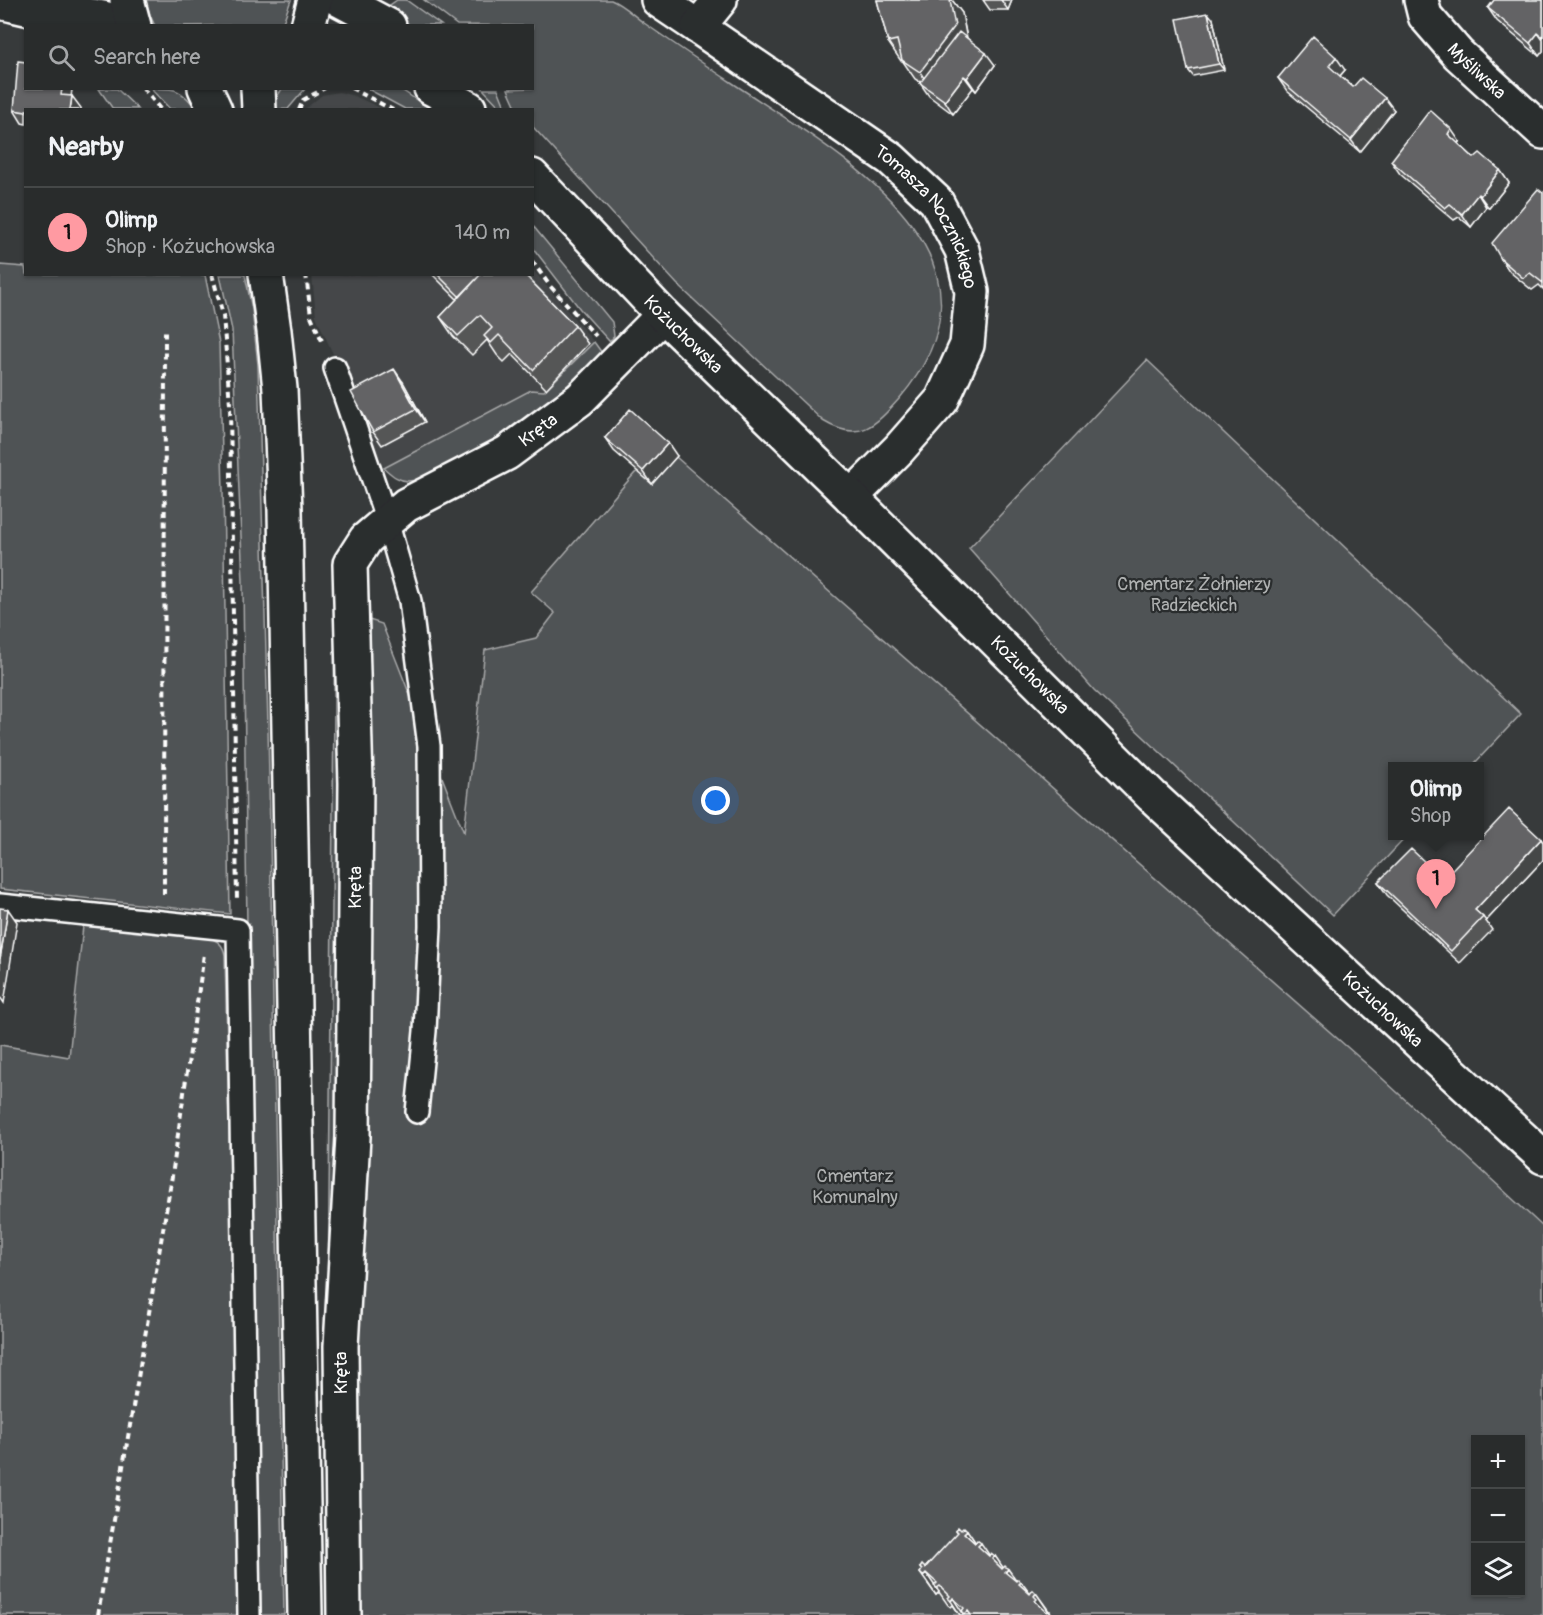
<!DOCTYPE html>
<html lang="en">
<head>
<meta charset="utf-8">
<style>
	:root { --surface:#292c2c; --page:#353838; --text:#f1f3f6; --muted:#a5a7a9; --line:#454848; --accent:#ff9aa2 }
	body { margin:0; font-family:Pangolin,sans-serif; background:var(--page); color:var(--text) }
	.controls { position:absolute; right:18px; bottom:18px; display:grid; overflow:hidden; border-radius:0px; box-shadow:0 2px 4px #0004 }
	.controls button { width:54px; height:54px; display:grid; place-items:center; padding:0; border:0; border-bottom:2px solid var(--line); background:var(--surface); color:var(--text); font:30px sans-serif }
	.you { position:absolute; left:716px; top:801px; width:21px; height:21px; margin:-15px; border:4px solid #fff; border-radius:50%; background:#1a73e8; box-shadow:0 0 0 9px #1a73e833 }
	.badge { display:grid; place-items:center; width:39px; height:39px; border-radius:50%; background:var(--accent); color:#111; font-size:20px; font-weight:700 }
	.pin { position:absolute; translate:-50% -50px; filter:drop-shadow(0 2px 3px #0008) }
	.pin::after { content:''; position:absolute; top:32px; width:21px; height:18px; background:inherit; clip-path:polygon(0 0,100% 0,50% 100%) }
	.popup { position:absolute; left:1388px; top:762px; width:96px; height:78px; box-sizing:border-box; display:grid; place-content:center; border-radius:0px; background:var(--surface); filter:drop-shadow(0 2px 4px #0005); font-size:20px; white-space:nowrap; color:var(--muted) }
	.popup b { font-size:22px; color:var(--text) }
	.popup::after { content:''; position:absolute; left:50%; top:100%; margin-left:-12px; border:12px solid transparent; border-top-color:var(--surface) }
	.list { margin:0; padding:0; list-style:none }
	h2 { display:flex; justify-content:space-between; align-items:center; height:78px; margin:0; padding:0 24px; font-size:26px }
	h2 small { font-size:20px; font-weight:400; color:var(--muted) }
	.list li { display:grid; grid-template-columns:39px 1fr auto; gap:18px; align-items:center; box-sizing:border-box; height:90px; padding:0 24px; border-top:2px solid var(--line) }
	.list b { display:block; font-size:22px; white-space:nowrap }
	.list p { margin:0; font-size:20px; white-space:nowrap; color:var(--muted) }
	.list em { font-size:20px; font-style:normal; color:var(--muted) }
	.icon { flex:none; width:33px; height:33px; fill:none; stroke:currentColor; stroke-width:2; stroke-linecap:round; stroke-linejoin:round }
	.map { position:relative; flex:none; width:1543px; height:1615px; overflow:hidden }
	.search { position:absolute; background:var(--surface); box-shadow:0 2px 4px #0004; left:24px; top:24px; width:510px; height:66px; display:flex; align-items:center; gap:15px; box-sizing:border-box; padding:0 21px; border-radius:0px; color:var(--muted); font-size:22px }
	.panel { position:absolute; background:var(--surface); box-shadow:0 2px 4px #0004; left:24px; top:108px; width:510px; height:168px; border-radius:0px }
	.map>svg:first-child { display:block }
	.built { fill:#444748 }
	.green { fill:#505354; stroke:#a8a9aa; stroke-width:1.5; fill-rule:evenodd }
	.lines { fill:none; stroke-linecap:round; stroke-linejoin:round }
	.service-casing { stroke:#fff; stroke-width:26 }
	.minor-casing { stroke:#fff; stroke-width:38 }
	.secondary-casing { stroke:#fff; stroke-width:38 }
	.primary-casing { stroke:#fff; stroke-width:38 }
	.path { stroke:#fff; stroke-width:4; stroke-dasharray:6 4.5; stroke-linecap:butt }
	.service { stroke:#2a2d2e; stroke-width:21 }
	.minor { stroke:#2a2d2e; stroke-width:33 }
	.secondary { stroke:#2a2d2e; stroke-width:33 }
	.primary { stroke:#2a2d2e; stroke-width:33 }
	.wall { fill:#555657; stroke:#fff; stroke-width:1.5 }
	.shaded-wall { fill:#454647; stroke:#fff; stroke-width:1.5 }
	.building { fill:#636465; stroke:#fff; stroke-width:1.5 }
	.labels { text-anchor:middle; stroke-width:4.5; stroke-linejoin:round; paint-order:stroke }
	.street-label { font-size:18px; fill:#fff; stroke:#2a2d2e }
	.park-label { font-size:18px; fill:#b0b2b2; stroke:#2a2d2e }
</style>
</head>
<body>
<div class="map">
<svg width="1543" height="1615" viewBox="0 0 1543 1615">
	<rect width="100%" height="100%" fill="#373a3b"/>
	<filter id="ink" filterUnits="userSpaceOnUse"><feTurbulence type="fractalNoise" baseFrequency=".0167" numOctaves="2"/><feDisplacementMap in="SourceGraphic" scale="12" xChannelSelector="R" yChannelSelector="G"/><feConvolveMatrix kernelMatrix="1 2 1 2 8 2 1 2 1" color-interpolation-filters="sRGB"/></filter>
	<g filter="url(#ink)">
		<path class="built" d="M339 92 354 96 383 109H305L322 95Z
			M533 270 594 342 544 391 531 390 384 468 316 316 312 275 532 274Z"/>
		<path class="green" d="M146 0H291L282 25 155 26 150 15Z
			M397 0H406L441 25H410L383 10Z
			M424 0C471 0 518 0 565 0 577 0 601 0 611 0 622 4 634 16 644 23 673 43 702 63 731 82 835 152 1025 253 899 399 875 426 859 443 823 421L677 284 533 127 532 110 517 109 508 89 532 88V26L457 25Z
			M99 89H117L138 109H113Z
			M151 89C178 88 179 89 197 109H170Z
			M282 89H305L288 109 272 110 276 98Z
			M368 89H400L430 109H405Z
			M483 89H498L506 109H502Z
			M533 226 612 322 614 336 610 342 580 309 533 248Z
			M0 265 25 267 26 274 205 275 219 343 223 491 230 914 0 889Z
			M220 275H245L252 309 258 365 268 725 284 1615H261L247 928 243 582 232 330Z
			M594 342 602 353C554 401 500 443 438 470 428 475 418 481 408 481 398 481 391 474 384 468L531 390 544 391Z
			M1147 360 1521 714 1472 766H1392V836H1407L1333 915 1094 690 969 548Z
			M676 457 1371 1068 1543 1227V1615H385L382 1612 377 1615H356L328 1301 335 609 382 624 464 833 485 650 536 638 555 613 531 592 635 473ZM1476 1440H1520V1592H1476Z
			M83 926 208 937C218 941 223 944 225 955L240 1615H0V1045L69 1057Z"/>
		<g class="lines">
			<defs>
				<path id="service" d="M335 368 387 521 410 601 429 746 430 926 425 1031 417 1112
					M0 905 238 930 249 1615"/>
				<g id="minor">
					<path d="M658 0 698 27"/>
					<path id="s1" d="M720 0 698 27 891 159 936 201 962 250 972 292 967 345 942 400 899 449 851 497"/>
					<path id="s2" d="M1421 0 1425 16 1458 54 1543 132"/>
					<path id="s3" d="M344 1615 341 1346 353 1137 356 783 350 564 366 539 406 505 507 453 580 399 663 315"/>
				</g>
				<g id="secondary">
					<path d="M340 0 389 26"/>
					<path d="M0 2C14 5 28 9 41 11 71 14 100 14 129 26"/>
					<path d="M431 88 469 108"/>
					<path id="s4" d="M532 176 663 315 851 497 1152 796 1543 1157"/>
				</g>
				<path id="primary" d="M127 0 134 26
					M308 26 315 0
					M205 88 215 110
					M258 88 259 110
					M266 274 274 331 280 389 285 510 305 1615"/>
			</defs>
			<use href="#service" class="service-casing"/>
			<use href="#minor" class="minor-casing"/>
			<use href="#secondary" class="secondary-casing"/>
			<use href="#primary" class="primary-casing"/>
			<path class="path" d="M143 88 161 110
				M351 88 393 110
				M299 110 303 100 325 88
				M532 261 550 286 596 336
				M212 274 223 315 230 404 237 902
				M306 274 311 316 323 343
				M164 894 165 330
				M98 1615 172 1176 204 954"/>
			<use href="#service" class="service"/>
			<use href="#minor" class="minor"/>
			<use href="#secondary" class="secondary"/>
			<use href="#primary" class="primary"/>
		</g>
		<path class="wall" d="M877 0H952L962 13 967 38 995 65 976 91 973 88 953 114 929 96 920 83V82L915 79 902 60 901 61 888 42Z
			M983 0H1012L1008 10H990Z
			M1543 0V51L1539 56 1497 21 1488 8Z
			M1213 19 1224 70 1193 76 1188 70Z
			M1345 70 1340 76 1353 87 1394 110 1360 152 1287 91 1278 78Z
			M72 88 71 96 81 110H26V124L22 123 14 110Z
			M1460 142 1459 144 1474 158 1500 170 1509 183 1489 208 1486 207 1471 227 1459 217 1454 220 1400 174 1391 161Z
			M1543 193V289L1539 285 1532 290 1510 272 1501 259Z
			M432 274H524L575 326 588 344 546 389 512 354 504 362 497 355 487 340 472 355 453 336 440 317 457 299Z
			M403 382 425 422 382 445 373 432Z
			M605 438 677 456 652 484 614 451Z
			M1541 839 1543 842V860L1486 921 1492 930 1460 963 1387 895 1378 882 1443 879Z
			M956 1530H967L975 1542 989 1555 995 1556 1003 1568 1008 1569 1017 1581 1021 1582 1030 1594 1036 1593 1052 1615H960L953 1605 951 1607 948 1605 939 1592 936 1595 920 1573 922 1571 920 1568H925L958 1533Z"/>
		<path class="shaded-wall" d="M950 0H952L962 13 968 45 933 91 920 72Z
			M1001 0H1012L1008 10Z
			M1208 13 1213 19 1224 70 1219 64Z
			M1538 33 1543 40V51L1539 56 1530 43Z
			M986 53 995 65 976 91 967 78Z
			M1336 57 1345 70 1337 79 1329 66Z
			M964 76 973 88 953 114 945 101Z
			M62 88H72L70 108 61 95Z
			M72 96 81 108V110H70Z
			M1385 98 1394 110 1360 152 1351 140Z
			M1451 129 1460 142 1457 147 1448 134Z
			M1500 170 1509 183 1489 208 1480 196Z
			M1478 194 1486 207 1471 227 1462 214Z
			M394 369 403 382 425 422 416 409Z
			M668 443 677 456 652 484 643 471Z
			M1541 839 1543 842V860L1486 921 1483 917 1475 910Z
			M8 909 17 922 4 1003 0 997V959Z
			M967 1530 978 1546 981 1543 994 1562 964 1533Z
			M995 1556 1006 1572 1008 1569 1021 1588 992 1559Z
			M926 1573 939 1592 936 1595 923 1576Z
			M1021 1582 1035 1600 1019 1584Z
			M1036 1593 1049 1612 1048 1614 1035 1601 1034 1596Z
			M953 1598 964 1615H960L951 1601Z"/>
		<path class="building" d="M877 0H950L955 26 920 72 902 60 897 40 888 42Z
			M1494 0H1543V37L1538 33 1530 43 1488 8Z
			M1208 13 1219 64 1188 70 1177 19Z
			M959 32 986 53 967 78 964 76 945 101 920 83Z
			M1313 36 1336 57 1329 66 1341 77 1353 87 1361 78 1385 98 1351 140 1278 78Z
			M18 61 26 62V88H62L61 95 72 96 70 110H26V112L14 110Z
			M1430 110 1451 129 1448 134 1474 158 1480 153 1500 170 1480 196 1478 194 1462 214 1450 204 1445 208 1391 161Z
			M1538 189 1543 193V283L1530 273 1523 278 1501 259 1492 243Z
			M437 274H481L460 297Z
			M481 274H524L575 326 533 370 499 335 491 343 484 336 492 328 480 315 458 336 440 317Z
			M394 369 416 409 373 432 351 392Z
			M630 409 668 443 643 471 605 438Z
			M1509 809 1541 839 1475 910 1483 917 1451 951 1378 882 1411 849 1443 879Z
			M0 908 8 909 0 959Z
			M958 1527 961 1530 964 1527 967 1530 964 1533 975 1543 977 1540 981 1543 978 1546 989 1556 991 1553 995 1556 992 1559 1002 1569 1005 1566 1008 1569 1005 1572 1016 1581 1018 1579 1021 1582 1019 1584 1030 1594 1033 1590 1036 1593 1034 1596 1037 1599 1035 1601 1047 1612 1050 1611V1615H971L968 1611 965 1614 962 1611 964 1608 953 1598 951 1601 948 1598 950 1596 940 1586 937 1588 934 1586 937 1583 926 1573 923 1576 920 1573 922 1570 920 1568 922 1565 925 1568 958 1532 956 1530Z"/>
	</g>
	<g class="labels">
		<g class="street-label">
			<text dy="6" stroke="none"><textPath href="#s2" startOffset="92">Myśliwska</textPath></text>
			<text dy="6" stroke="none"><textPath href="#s1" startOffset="338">Tomasza Nocznickiego</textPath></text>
			<text dy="6" stroke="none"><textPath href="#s4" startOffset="219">Kożuchowska</textPath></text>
			<text dy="6" stroke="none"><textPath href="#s3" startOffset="1286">Kręta</textPath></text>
			<text dy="6" stroke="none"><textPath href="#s4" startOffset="705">Kożuchowska</textPath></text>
			<text dy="6" stroke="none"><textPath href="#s3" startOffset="728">Kręta</textPath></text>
			<text dy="6" stroke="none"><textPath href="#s4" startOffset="1191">Kożuchowska</textPath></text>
			<text transform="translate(341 1373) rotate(-90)" y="6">Kręta</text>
		</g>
		<g class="park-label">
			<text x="1194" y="590">Cmentarz Żołnierzy<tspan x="1194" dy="21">Radzieckich</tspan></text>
			<text x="855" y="1182">Cmentarz<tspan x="855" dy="21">Komunalny</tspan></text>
		</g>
	</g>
</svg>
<div class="controls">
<button>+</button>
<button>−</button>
<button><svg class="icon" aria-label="layers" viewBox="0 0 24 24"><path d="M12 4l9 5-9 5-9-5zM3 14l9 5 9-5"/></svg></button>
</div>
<div class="you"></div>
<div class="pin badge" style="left:1436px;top:909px">1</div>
<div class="popup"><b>Olimp</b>Shop</div>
<div class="search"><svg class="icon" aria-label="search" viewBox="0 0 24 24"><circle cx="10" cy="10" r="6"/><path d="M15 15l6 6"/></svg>Search here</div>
<section class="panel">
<h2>Nearby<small></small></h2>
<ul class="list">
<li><span class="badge">1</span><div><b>Olimp</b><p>Shop · Kożuchowska</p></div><em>140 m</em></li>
</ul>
</section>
</div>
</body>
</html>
